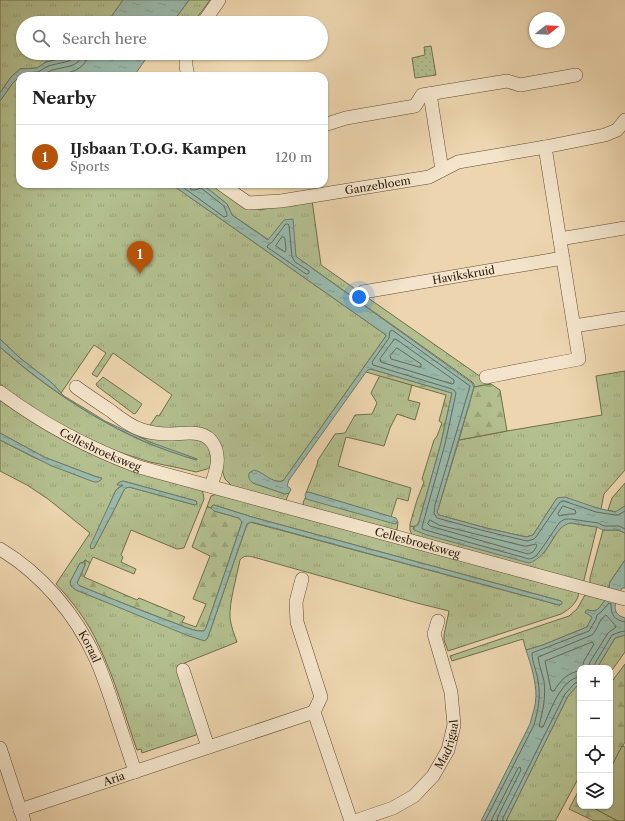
<!DOCTYPE html>
<html lang="en">
<head>
<meta charset="utf-8">
<style>
	:root { --surface:#fff; --page:#f6f6f6; --text:#222; --muted:#767676; --line:#e0e0e0; --accent:#b45309 }
	body { margin:0; font-family:"Libre Caslon Text",serif; background:var(--page); color:var(--text) }
	.controls { position:absolute; right:12px; bottom:12px; display:grid; overflow:hidden; border-radius:8px; box-shadow:0 1px 3px #0004 }
	.controls button { width:36px; height:36px; display:grid; place-items:center; padding:0; border:0; border-bottom:1px solid var(--line); background:var(--surface); color:var(--text); font:20px sans-serif }
	.compass { position:absolute; left:529px; top:12px; width:36px; height:36px; border-radius:50%; background:var(--surface); box-shadow:0 1px 3px #0004; rotate:72deg }
	.you { position:absolute; left:359px; top:297px; width:14px; height:14px; margin:-10px; border:3px solid #fff; border-radius:50%; background:#1a73e8; box-shadow:0 0 0 6px #1a73e833 }
	.badge { display:grid; place-items:center; width:26px; height:26px; border-radius:50%; background:var(--accent); color:#fff; font-size:13px; font-weight:700 }
	.pin { position:absolute; translate:-50% -33px; filter:drop-shadow(0 1px 2px #0008) }
	.pin::after { content:''; position:absolute; top:21px; width:14px; height:12px; background:inherit; clip-path:polygon(0 0,100% 0,50% 100%) }
	.list { margin:0; padding:0; list-style:none }
	h2 { display:flex; justify-content:space-between; align-items:center; height:52px; margin:0; padding:0 16px; font-size:17px }
	h2 small { font-size:13px; font-weight:400; color:var(--muted) }
	.list li { display:grid; grid-template-columns:26px 1fr auto; gap:12px; align-items:center; box-sizing:border-box; height:64px; padding:0 16px; border-top:1px solid var(--line) }
	.list b { display:block; font-size:15px; white-space:nowrap }
	.list p { margin:0; font-size:13px; white-space:nowrap; color:var(--muted) }
	.list em { font-size:13px; font-style:normal; color:var(--muted) }
	.icon { flex:none; width:22px; height:22px; fill:none; stroke:currentColor; stroke-width:2; stroke-linecap:round; stroke-linejoin:round }
	.map { position:relative; flex:none; width:625px; height:821px; overflow:hidden }
	.search { position:absolute; background:var(--surface); box-shadow:0 1px 3px #0004; left:16px; top:16px; width:312px; height:44px; display:flex; align-items:center; gap:10px; box-sizing:border-box; padding:0 14px; border-radius:22px; color:var(--muted); font-size:15px }
	.panel { position:absolute; background:var(--surface); box-shadow:0 1px 3px #0004; left:16px; top:72px; width:312px; height:116px; border-radius:12px }
	.map>svg:first-child { display:block }
	.grass { fill:url(#grass-tufts); stroke:#706e4c; fill-rule:evenodd }
	.forest { fill:url(#forest-firs); stroke:#706e4c }
	.park { fill:url(#park-dots); stroke:#706e4c }
	.pitch { fill:#b3bf8e; stroke:#706e4c }
	.water { fill:url(#water-ripples); stroke:#6e7a6a }
	.lines { fill:none; stroke-linecap:round; stroke-linejoin:round }
	.shore { stroke:#646a5a; stroke-width:1 }
	.street-casing { stroke:#5e4a34; stroke-width:14 }
	.street { stroke:#f3e4cb; stroke-width:13 }
	.labels { text-anchor:middle; stroke-width:3.5; stroke-linejoin:round; paint-order:stroke }
	.street-label { font-size:11px; fill:#2e1c0b; stroke:#f3e4cb }
</style>
</head>
<body>
<div class="map">
<svg width="625" height="821" viewBox="0 0 625 821">
	<defs>
		<pattern id="grass-tufts" width="24" height="20" patternUnits="userSpaceOnUse"><rect width="24" height="20" fill="#b3bf8e"/><path d="M3 7l-1-3M5 7V3M7 7l1-3M15 17l-1-3M17 17v-4M19 17l1-3" fill="none" stroke="#9aa479"/></pattern>
		<pattern id="forest-firs" width="22" height="20" patternUnits="userSpaceOnUse"><rect width="22" height="20" fill="#b3bf8e"/><path d="M5 1l3.5 6h-7zM16 11l3.5 6h-7z" fill="#9aa479"/></pattern>
		<pattern id="park-dots" width="8" height="8" patternUnits="userSpaceOnUse"><rect width="8" height="8" fill="#b3bf8e"/><path d="M2 2h.1M6 6h.1" fill="none" stroke="#9aa479" stroke-width="1.8" stroke-linecap="round"/></pattern>
		<pattern id="water-ripples" width="26" height="14" patternUnits="userSpaceOnUse"><rect width="26" height="14" fill="#99b9aa"/><path d="M2 4q2-2 4 0t4 0M15 11q2-2 4 0t4 0" fill="none" stroke="#849e91"/></pattern>
	</defs>
	<rect width="100%" height="100%" fill="#edd6af"/>
	<filter id="stains"><feTurbulence type="fractalNoise" baseFrequency=".005" numOctaves="4"/><feColorMatrix values="0 0 0 0 .2 0 0 0 0 .09 0 0 0 0 .02 0 0 0 .5 -.17"/></filter>
	<radialGradient id="worn" r=".72"><stop offset=".6" stop-color="#630" stop-opacity="0"/><stop offset="1" stop-color="#630" stop-opacity=".3"/></radialGradient>
	<path class="grass" d="M0 0H123L107 23H23V53H76L68 57 46 62 37 68 20 69 11 77 0 93Z
		M189 0H210L193 23H172Z
		M21 75 23 76H20V184H171L386 335V336L283 481C275 483 264 477 258 471L253 483 285 494 289 493 286 500 284 502 232 486 225 479 223 473 221 450 178 429 151 427 150 425 157 415 159 416 172 395 113 353 97 377 92 374 106 353 94 345 61 393 52 383 20 358 0 339V101L12 84Z
		M202 184H225L248 203 260 210 312 200 321 265 491 384 474 387V384L471 381 298 258 296 256 284 220 269 240 232 215 227 204Z
		M0 347C41 384 87 415 136 438 155 447 176 453 196 460L197 459 165 448 140 438C158 439 203 431 211 450 212 453 213 458 213 462L210 467 207 469 196 472 179 468 150 462 122 453 95 443 39 414 0 384Z
		M625 371V470L604 494 601 509 557 498 533 535 526 537 486 528 439 515 437 512 439 506 459 440 507 431 602 415 596 376Z
		M380 375 412 385 408 400 420 403 415 420 397 414 390 428 384 446 346 437 338 466 411 488 408 501 397 498 391 517 308 492 306 493 317 465 318 460 335 434 345 433 355 415 372 414 377 403 371 393Z
		M103 377 142 404 136 413 134 414 97 386 96 384Z
		M0 399 201 489 203 493 204 499 184 548 177 549 131 530 121 555 123 557 121 562 136 569 134 574 93 557 90 563 85 560 84 562 80 563 70 582C71 586 73 588 76 590L202 640 207 639 208 637 247 524 250 522 559 605 561 604 562 602 561 601 252 517 214 505 212 506 211 508 207 507 211 496 217 494 579 592C578 602 570 609 561 614L448 651 444 640V635L449 611 417 603 253 557C248 556 244 555 240 560 237 576 229 602 230 618 231 626 234 634 237 642L177 666 199 734 142 753 141 749 137 750C125 716 115 679 99 646 89 623 73 602 56 584L90 533 48 499 27 485 0 471V440L33 457 79 476 101 478 94 476 44 457 0 433ZM123 481 196 501 197 502 195 505 129 487 126 488 124 490 112 514 94 548 109 506 116 490 123 484 118 483Z
		M625 483V506L616 512 608 510 612 498Z
		M305 498 397 523 398 522 397 530 393 531 304 506 303 503Z
		M566 523H571L597 527 583 584 412 535 410 530V526L414 527 413 529 544 553 560 528 563 525Z
		M603 530H618L625 533V560L610 582 608 590 592 586 590 583V578Z
		M585 595 607 598C600 607 600 613 587 610L593 616 587 627 543 645 526 650 523 639 452 661 450 656 569 616 577 609Z
		M625 635V652L610 673V668H597L615 638Z
		M577 686H580V775L557 818 555 821H506L568 696Z"/>
	<path class="forest" d="M368 369H371L452 393 441 443 419 522C417 526 414 527 410 526V524L417 500 424 482 422 479 434 440 437 436 442 423 439 421 446 395 366 372Z
		M491 384 500 390 507 431 459 440 474 387Z
		M207 507 211 508 214 511 239 518 242 522 206 628 204 631C196 632 185 627 177 624 145 612 112 599 80 586L77 583 85 565V560L90 563 84 577 137 600 139 598 185 617 182 622 196 627 206 604 193 599 210 556 192 547Z
		M625 664V742L610 769V684Z
		M580 788V806H590L618 821H594L569 809Z"/>
	<path class="park" d="M431 46 436 75 415 78 412 58 425 55 424 47Z"/>
	<path class="pitch" d="M622 746 625 747V821H618L590 806H610V769Z"/>
	<path class="water" d="M123 0H189L172 23H107Z
		M76 53H150L134 76H23L21 75 12 84 0 101V93L11 77 20 69 37 68 46 62 68 57Z
		M171 184H191L195 186 202 184 227 204 232 215 268 240 284 220 293 219 296 256 298 258 472 383 474 387 439 506 437 512 439 515 486 528 526 537 533 535 557 498 565 497 597 508 615 512 625 506V533L618 530H603L597 527 571 523C553 525 551 556 529 563L427 535 414 530V527L418 525 419 522 441 443 452 393 371 369 368 370 366 372 289 480 287 486 290 488 291 490 289 493 285 494 253 483C249 480 248 477 249 473L254 470C264 472 272 484 283 481L386 336V335Z
		M0 339 20 358 52 383 64 396 89 411 105 421 150 442 197 459V460C124 440 57 397 0 347Z
		M0 433 44 457 94 476 101 478H102L101 480 97 482H94L52 466 0 440Z
		M123 481 196 501 197 504 195 505 129 487 126 488 124 490 112 514 94 548 91 549 90 546 91 544 116 490 123 485H117C118 482 120 482 123 481Z
		M308 492 396 518 398 522 395 524 306 499 305 495 306 493Z
		M214 505 252 517 561 601 562 602V604L559 605 252 522 249 523 247 524 208 637 205 641 189 636 76 590 71 586 70 582 80 563 84 562 85 565 77 583 80 586C112 599 145 612 177 624 185 627 196 632 204 631L206 628 242 522 239 518 214 511 211 508 212 506Z
		M625 560V588H622C617 599 608 613 625 618V635L615 638 597 668H580V686H577L568 696 506 821H481L530 724C532 715 536 706 536 696 536 681 531 665 526 650L543 645 587 627 592 617 586 613H585L586 610 595 611 598 609 607 598 610 582Z"/>
	<g class="lines">
		<path class="shore" d="M23 76V74L24 73 38 72 48 66 69 61 75 57 77 53
			M42 76C45 74 47 72 50 71 61 66 81 69 82 53
			M54 76C67 73 87 71 88 53
			M178 184 188 191 190 192 191 193 224 217 227 216V214L224 206 201 188 195 190H191L190 184
			M286 224H288L289 225 292 257 295 262 309 271V273L308 274H306L267 247 268 245 272 242Z
			M282 237H284L285 239 286 250 285 252 276 246Z
			M395 339 397 340 454 380V383L452 384 381 362 380 359Z
			M397 348 421 364V367H419L391 359 390 356Z
			M563 506 575 510 576 513 575 514H569L559 516 558 514Z
			M625 511 618 515H615L596 512 564 501 560 502 536 537 534 539 527 541 485 531 437 518 434 513 435 505 470 386 392 330 390 331 389 338 372 362 373 365 452 389 454 390 456 393 445 444 422 527V529L446 536 529 559 533 558 537 555 547 541 557 526 560 522 565 519H571L598 523 604 526H619L625 529
			M430 520 439 525 524 546H527L536 544 537 546 533 552 528 554 430 526 428 524Z
			M593 668 594 665 612 635 620 632 625 631
			M580 671C568 672 560 681 554 691H552L551 690 545 661 592 642 594 644 584 661 582 668
			M580 677C561 678 550 712 543 727H540L539 726C543 710 546 698 544 681 542 673 539 665 538 657L592 635C598 629 599 619 606 615 608 618 616 625 616 627L608 633 590 662 588 668
			M485 821 534 725C538 710 541 697 538 681 537 672 532 662 532 653L589 631 596 619 597 615 601 612 609 603 611 604C611 615 614 620 625 622
			M491 821 518 768 520 767 521 770 498 816 497 821
			M503 821V818L565 694 575 683 580 682"/>
		<defs>
			<g id="street">
				<path d="M203 23 219 0"/>
				<path d="M186 53V66L188 76"/>
				<path d="M430 94 442 170"/>
				<path d="M324 125 346 118 415 106 422 95 507 81 520 85 576 75"/>
				<path id="s1" d="M221 184 248 203 281 201 429 177 458 162 545 147 605 135 617 130 625 120"/>
				<path d="M560 239 625 228"/>
				<path id="s2" d="M363 292 563 258"/>
				<path d="M574 326 625 318"/>
				<path d="M486 377 579 359 545 147"/>
				<path d="M76 387C87 395 99 403 111 411 121 419 130 426 142 430 151 433 160 434 169 434 185 434 205 428 214 445 217 451 218 458 217 465 216 472 213 479 211 486"/>
				<path id="s3" d="M0 392C41 423 91 449 139 467L625 599"/>
				<path id="s4" d="M0 549C42 574 76 615 96 659 104 677 110 696 116 714 122 733 129 752 135 772"/>
				<path d="M302 579 296 602 297 622 321 697 314 712 351 821"/>
				<path d="M183 670 208 747"/>
				<path d="M0 748 24 821"/>
				<path id="s5" d="M20 810 314 712"/>
				<path id="s6" d="M355 821 393 808 414 796 433 776 448 750 454 725 451 692 434 634 438 621"/>
			</g>
		</defs>
		<use href="#street" class="street-casing"/>
		<use href="#street" class="street"/>
	</g>
	<g class="labels">
		<g class="street-label">
			<text dy="4" stroke="none"><textPath href="#s1" startOffset="164">Ganzebloem</textPath></text>
			<text dy="4" stroke="none"><textPath href="#s2" startOffset="102">Havikskruid</textPath></text>
			<text dy="4" stroke="none"><textPath href="#s3" startOffset="116">Cellesbroeksweg</textPath></text>
			<text dy="4" stroke="none"><textPath href="#s3" startOffset="447">Cellesbroeksweg</textPath></text>
			<text dy="4" stroke="none"><textPath href="#s4" startOffset="134">Koraal</textPath></text>
			<text dy="4" stroke="none"><textPath href="#s6" startOffset="127">Madrigaal</textPath></text>
			<text dy="4" stroke="none"><textPath href="#s5" startOffset="99">Aria</textPath></text>
		</g>
	</g>
	<rect width="100%" height="100%" filter="url(#stains)"/>
	<rect width="100%" height="100%" fill="url(#worn)"/>
</svg>
<div class="controls">
<button>+</button>
<button>−</button>
<button><svg class="icon" aria-label="locate" viewBox="0 0 24 24"><circle cx="12" cy="12" r="6"/><path d="M12 2v4M12 18v4M2 12h4M18 12h4"/></svg></button>
<button><svg class="icon" aria-label="layers" viewBox="0 0 24 24"><path d="M12 4l9 5-9 5-9-5zM3 14l9 5 9-5"/></svg></button>
</div>
<svg class="compass" viewBox="-18 -18 36 36"><path d="M0-13l5 13h-10z" fill="#e53935"/><path d="M0 13l5-13h-10z" fill="#767676"/></svg>
<div class="you"></div>
<div class="pin badge" style="left:140px;top:274px">1</div>
<div class="search"><svg class="icon" aria-label="search" viewBox="0 0 24 24"><circle cx="10" cy="10" r="6"/><path d="M15 15l6 6"/></svg>Search here</div>
<section class="panel">
<h2>Nearby<small></small></h2>
<ul class="list">
<li><span class="badge">1</span><div><b>IJsbaan T.O.G. Kampen</b><p>Sports</p></div><em>120 m</em></li>
</ul>
</section>
</div>
</body>
</html>
